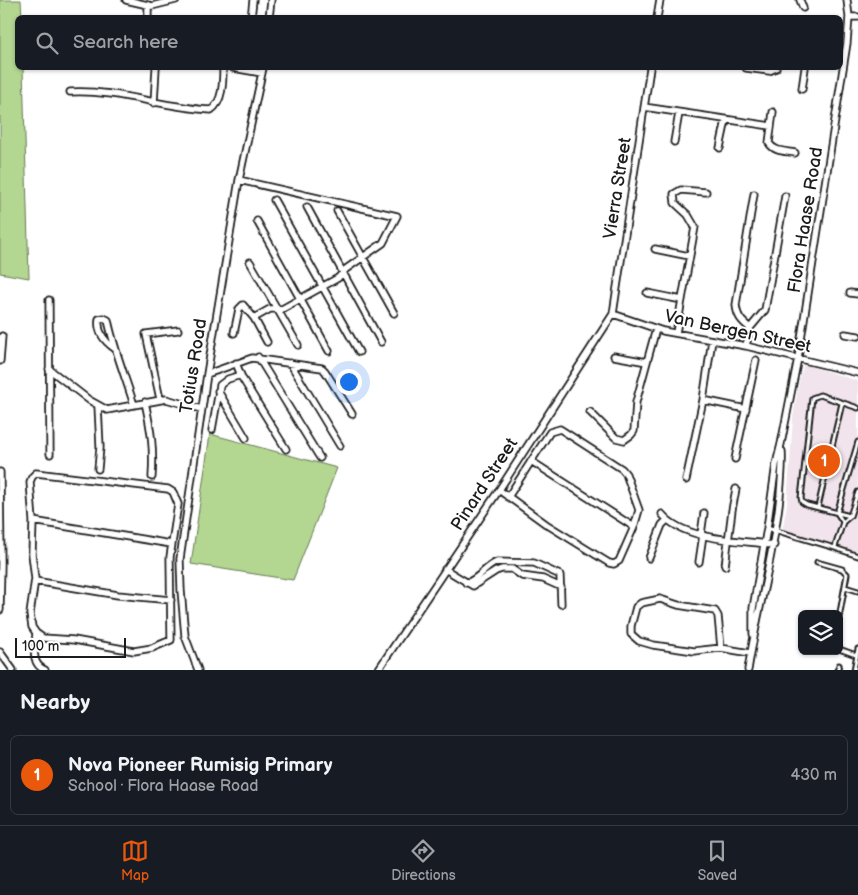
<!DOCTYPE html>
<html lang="en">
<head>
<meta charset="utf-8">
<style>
	:root { --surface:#171b24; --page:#20242c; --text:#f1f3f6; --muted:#9ea1a6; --line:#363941; --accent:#ea580c }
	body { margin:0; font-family:"Balsamiq Sans",sans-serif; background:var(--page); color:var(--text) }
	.controls { position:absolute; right:15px; bottom:15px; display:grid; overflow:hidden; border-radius:8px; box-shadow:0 1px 4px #0004 }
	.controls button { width:45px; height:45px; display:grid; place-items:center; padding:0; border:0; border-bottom:1px solid var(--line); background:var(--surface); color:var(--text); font:25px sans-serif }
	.scale { position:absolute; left:15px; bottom:12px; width:111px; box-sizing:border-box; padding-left:5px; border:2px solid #1c1c1c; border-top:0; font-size:14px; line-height:18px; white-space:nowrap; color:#1c1c1c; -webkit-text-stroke:4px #fff; paint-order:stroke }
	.you { position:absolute; left:348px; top:381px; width:18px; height:18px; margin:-12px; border:4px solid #fff; border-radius:50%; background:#1a73e8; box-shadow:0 0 0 8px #1a73e833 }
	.badge { display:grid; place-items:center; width:32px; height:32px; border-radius:50%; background:var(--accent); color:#fff; font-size:16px; font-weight:700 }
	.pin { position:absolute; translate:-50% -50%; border:2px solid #fff; box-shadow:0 1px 5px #0006 }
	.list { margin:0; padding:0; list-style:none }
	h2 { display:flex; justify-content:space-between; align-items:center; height:65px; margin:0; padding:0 20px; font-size:21px }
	h2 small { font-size:16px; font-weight:400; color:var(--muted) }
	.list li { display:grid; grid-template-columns:32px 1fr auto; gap:15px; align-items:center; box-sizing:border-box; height:80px; margin:0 10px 10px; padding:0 10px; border:1px solid var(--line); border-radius:8px }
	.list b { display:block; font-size:19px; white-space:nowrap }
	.list p { margin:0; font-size:16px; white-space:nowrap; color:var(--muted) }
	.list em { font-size:16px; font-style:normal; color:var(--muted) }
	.icon { flex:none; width:28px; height:28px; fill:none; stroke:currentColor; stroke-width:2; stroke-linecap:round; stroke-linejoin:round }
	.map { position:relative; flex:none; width:858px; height:670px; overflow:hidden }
	.search { position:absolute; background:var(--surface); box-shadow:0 1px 4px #0004; left:15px; right:15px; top:15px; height:55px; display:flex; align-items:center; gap:12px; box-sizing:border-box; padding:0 18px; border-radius:8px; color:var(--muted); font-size:19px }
	.sheet { height:155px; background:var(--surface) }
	nav { display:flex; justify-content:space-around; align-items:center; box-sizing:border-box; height:70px; border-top:1px solid var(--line); background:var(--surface); font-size:14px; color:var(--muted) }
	nav a { display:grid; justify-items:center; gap:2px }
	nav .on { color:var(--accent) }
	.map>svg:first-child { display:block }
	.built { fill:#f2e4ed }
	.green { fill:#b3d691; stroke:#687956 }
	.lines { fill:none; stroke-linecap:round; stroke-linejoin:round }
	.lane-casing { stroke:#1c1c1c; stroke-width:7 }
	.street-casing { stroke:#1c1c1c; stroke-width:9 }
	.lane { stroke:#fff; stroke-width:3 }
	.street { stroke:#fff; stroke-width:5.5 }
	.labels { text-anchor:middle; stroke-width:4; stroke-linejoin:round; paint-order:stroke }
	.street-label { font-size:18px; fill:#1c1c1c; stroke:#fff }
</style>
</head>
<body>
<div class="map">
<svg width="858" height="670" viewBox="0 0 858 670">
	<rect width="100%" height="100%" fill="#fff"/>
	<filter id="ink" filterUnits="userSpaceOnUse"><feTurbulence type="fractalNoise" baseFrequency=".02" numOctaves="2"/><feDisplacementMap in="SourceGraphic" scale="10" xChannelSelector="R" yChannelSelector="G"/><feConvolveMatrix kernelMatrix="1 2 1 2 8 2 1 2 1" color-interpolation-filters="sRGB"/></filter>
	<g filter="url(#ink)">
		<path class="built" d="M804 364 858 381V559L781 536 787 505 793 417 800 376Z"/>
		<path class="green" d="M0 0H21L22 17 18 18V68H23L29 278 0 273Z
			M210 434 337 468 293 580 191 564Z"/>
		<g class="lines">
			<defs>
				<path id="lane" d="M858 442 837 513 843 522 850 516 858 492
					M818 507 842 403
					M850 516 807 505 802 502 801 498 812 398 820 395 858 408
					M767 528 835 548 858 556
					M835 547 843 522
					M817 562 842 569 847 574 839 618
					M845 587 858 591
					M839 649 856 655
					M837 670 839 665
					M854 670 858 649"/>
				<path id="street" d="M126 0 152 6 176 0
					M800 0 803 8
					M849 17H858
					M148 18V6
					M251 18 253 0
					M269 18 271 0
					M657 18 660 0
					M233 68 262 73
					M746 68 769 71 776 68
					M802 89 805 68
					M70 92C116 89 164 108 211 110 223 102 223 81 223 68
					M154 103 156 68
					M644 107 771 126
					M773 112 769 143C774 152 786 151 795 153
					M674 142 679 113
					M720 148 726 120
					M239 180 397 216 383 243 346 269 338 278 282 309H270L254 318
					M274 200 359 352
					M307 207 381 342
					M337 211 394 313
					M257 221 329 351
					M655 249 689 256
					M250 262 298 345
					M647 293 682 300
					M850 293 858 294
					M49 300 50 454
					M613 314 663 331 746 346 858 373
					M750 328C741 321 737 316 736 305L754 194
					M234 333 239 309 243 305 254 318 267 342
					M676 333 695 227 688 215 675 203 674 194 681 190 706 192
					M845 334 858 336
					M746 346 750 328 765 310 785 196
					M114 348C104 341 97 332 99 319L104 318 108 320C114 349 125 376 134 405
					M614 356 647 362
					M258 357 320 458
					M0 361 2 336
					M236 363 242 378 286 449
					M290 363 340 446
					M49 369 89 400 107 410 166 399 201 409
					M207 374 252 358 322 368 325 371 352 414
					M218 391 246 438
					M160 399 146 334 178 330
					M703 400 746 409
					M145 402C151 430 154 448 152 477
					M590 412 616 438 624 440 631 435 634 431 636 402 656 329
					M212 430 220 385 228 379 241 375
					M735 459 756 360
					M98 469 100 447 98 406
					M0 472 1 564 0 610
					M36 473 168 489 173 492 178 504 170 557 171 640 152 648 134 651 74 640 43 638 36 633 32 627 30 614 35 579 32 554 33 521 30 482 32 477Z
					M686 480 703 400 712 340
					M499 490 546 524 609 563 614 564 619 561 634 527 531 461
					M508 497 550 432 560 429 622 469 626 474 639 510 634 527
					M662 514C684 541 741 540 774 545
					M33 521 171 544
					M701 534 704 513
					M649 558 662 525 667 520
					M699 562 703 535
					M725 566 732 510 736 489
					M445 569 473 586 496 571 502 569H512L522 576 543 579 561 587
					M35 581 118 595 171 600
					M466 583C478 580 486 566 497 562L534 563 560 575 561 604
					M36 633C35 647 30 664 45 670
					M753 634V608L767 528 776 464 781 444 798 358 847 43 849 17 847 0
					M721 648 718 616 715 611 678 605 660 599 641 603 636 607 631 626V634L639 641 653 645 694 651 721 648 750 653
					M0 652 13 670
					M198 670 185 636 181 590 180 559 207 374 239 180 263 68
					M378 670 499 490 613 314 650 68
					M748 670C757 612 774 555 780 496 781 481 783 466 782 451"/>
			</defs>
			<use href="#lane" class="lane-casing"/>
			<use href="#street" class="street-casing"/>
			<use href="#lane" class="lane"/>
			<use href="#street" class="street"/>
		</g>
	</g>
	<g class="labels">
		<g class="street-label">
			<text transform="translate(617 188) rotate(-81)" y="6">Vierra Street</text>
			<text transform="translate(805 220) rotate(-81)" y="6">Flora Haase Road</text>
			<text transform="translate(738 331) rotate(12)" y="6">Van Bergen Street</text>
			<text transform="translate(193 366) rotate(-81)" y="6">Totius Road</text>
			<text transform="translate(484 484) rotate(-57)" y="6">Pinard Street</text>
		</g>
	</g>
</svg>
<div class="controls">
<button><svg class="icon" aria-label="layers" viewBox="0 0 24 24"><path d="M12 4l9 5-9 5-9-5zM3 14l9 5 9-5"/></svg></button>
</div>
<div class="scale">100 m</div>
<div class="you"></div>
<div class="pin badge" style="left:824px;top:461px">1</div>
<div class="search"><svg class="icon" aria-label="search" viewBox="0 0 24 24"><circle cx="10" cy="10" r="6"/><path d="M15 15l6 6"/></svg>Search here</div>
</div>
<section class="sheet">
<h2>Nearby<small></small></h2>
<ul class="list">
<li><span class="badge">1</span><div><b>Nova Pioneer Rumisig Primary</b><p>School · Flora Haase Road</p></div><em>430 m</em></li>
</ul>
</section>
<nav>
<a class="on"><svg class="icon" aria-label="map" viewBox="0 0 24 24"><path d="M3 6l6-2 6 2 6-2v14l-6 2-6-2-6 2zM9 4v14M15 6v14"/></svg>Map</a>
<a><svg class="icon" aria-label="directions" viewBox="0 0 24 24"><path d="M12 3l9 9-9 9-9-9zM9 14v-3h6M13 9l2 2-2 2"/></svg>Directions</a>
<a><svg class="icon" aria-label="saved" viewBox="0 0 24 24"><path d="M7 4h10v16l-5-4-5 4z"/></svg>Saved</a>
</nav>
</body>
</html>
